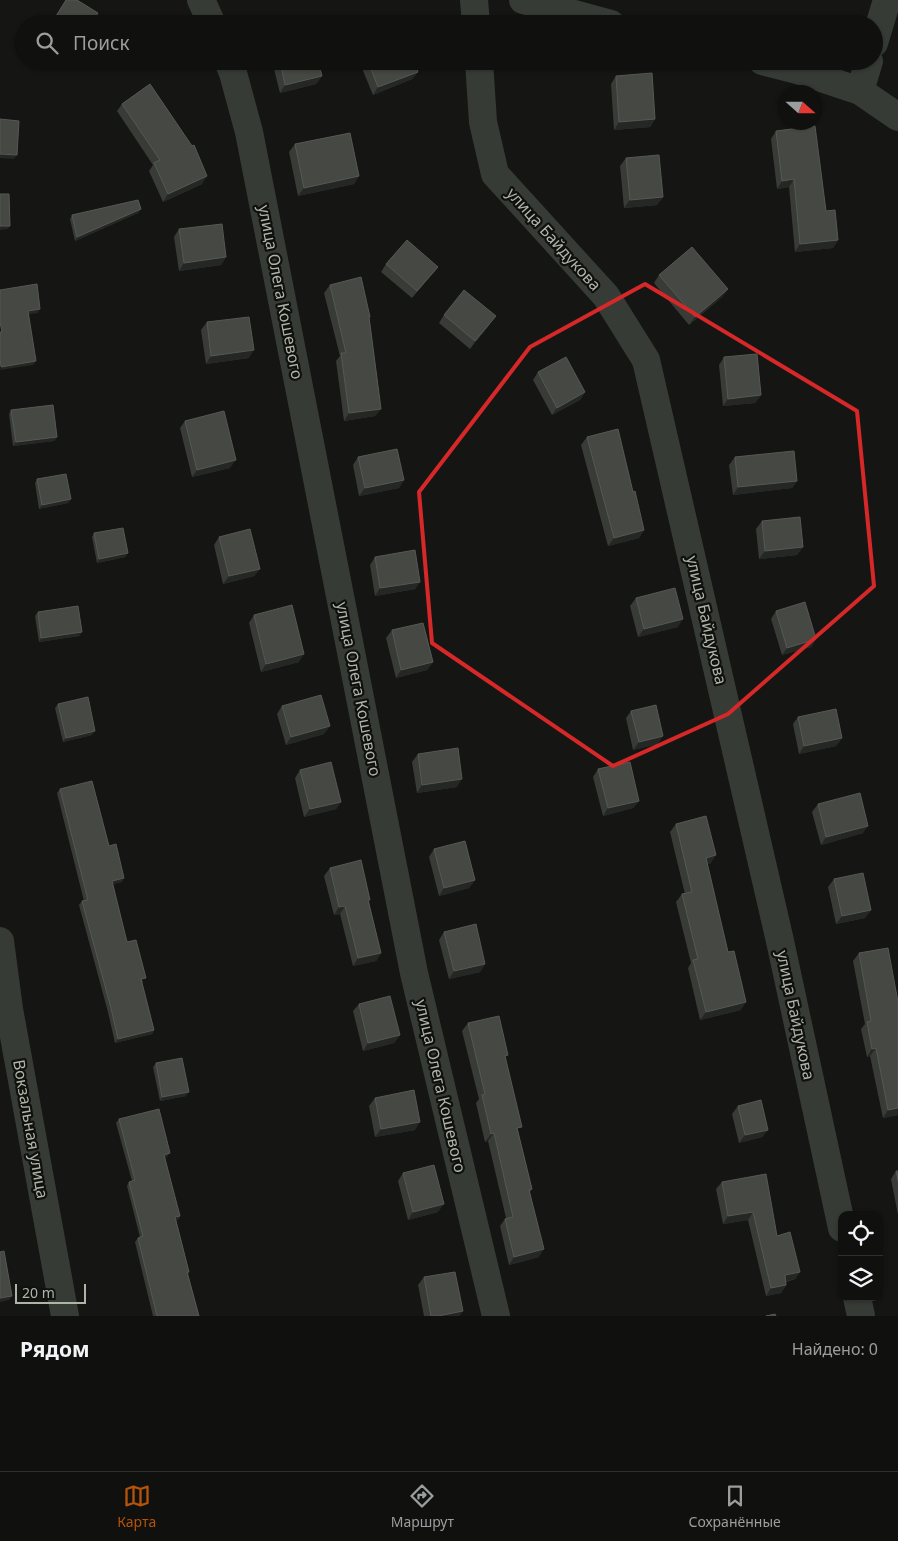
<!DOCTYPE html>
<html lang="ru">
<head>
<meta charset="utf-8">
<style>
	:root { --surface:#10100f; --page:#191918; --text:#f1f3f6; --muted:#9c9d9e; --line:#30302f; --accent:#b45309 }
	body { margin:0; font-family:"Noto Sans",sans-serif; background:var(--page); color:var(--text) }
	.controls { position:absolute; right:15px; bottom:15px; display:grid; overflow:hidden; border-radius:10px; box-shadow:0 1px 4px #0004 }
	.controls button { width:45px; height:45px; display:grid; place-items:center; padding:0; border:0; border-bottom:1px solid var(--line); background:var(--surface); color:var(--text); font:25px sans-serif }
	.compass { position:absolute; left:778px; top:85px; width:45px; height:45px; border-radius:50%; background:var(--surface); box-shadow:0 1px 4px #0004; rotate:111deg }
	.scale { position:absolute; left:15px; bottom:12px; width:71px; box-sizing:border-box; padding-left:5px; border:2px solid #aeb5a7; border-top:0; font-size:14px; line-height:18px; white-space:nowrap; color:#aeb5a7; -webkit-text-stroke:4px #10110f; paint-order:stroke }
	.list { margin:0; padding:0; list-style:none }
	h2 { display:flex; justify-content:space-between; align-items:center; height:65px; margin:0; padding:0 20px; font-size:21px }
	h2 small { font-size:16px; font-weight:400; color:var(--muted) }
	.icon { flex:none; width:28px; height:28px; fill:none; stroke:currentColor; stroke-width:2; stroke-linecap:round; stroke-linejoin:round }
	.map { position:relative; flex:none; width:898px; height:1316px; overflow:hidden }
	.search { position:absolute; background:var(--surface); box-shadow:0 1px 4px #0004; left:15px; right:15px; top:15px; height:55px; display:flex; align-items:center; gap:12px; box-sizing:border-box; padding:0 18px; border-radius:28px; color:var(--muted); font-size:19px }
	.sheet { height:155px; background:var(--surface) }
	nav { display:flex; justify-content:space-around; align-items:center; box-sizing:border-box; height:70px; border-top:1px solid var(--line); background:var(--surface); font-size:14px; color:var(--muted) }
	nav a { display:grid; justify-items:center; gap:2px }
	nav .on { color:var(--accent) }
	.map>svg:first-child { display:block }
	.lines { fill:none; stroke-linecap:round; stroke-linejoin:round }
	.minor { stroke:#373b36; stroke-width:28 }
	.tertiary { stroke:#373b36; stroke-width:28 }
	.wall { fill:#393b37 }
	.shaded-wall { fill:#252724 }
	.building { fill:#454843; stroke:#565953 }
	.marked { fill:none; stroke:#d62828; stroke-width:4; stroke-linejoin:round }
	.labels { text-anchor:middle; stroke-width:4.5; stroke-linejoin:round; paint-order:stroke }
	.street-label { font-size:16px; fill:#aeb5a7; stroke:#10110f }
</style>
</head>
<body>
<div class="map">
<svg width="898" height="1316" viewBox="0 0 898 1316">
	<rect width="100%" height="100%" fill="#151614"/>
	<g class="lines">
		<path class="minor" d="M201 0 212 24
			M474 0 476 24
			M228 61 233 73 249 132 414 973 496 1316
			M479 61 483 122 495 174 606 296 646 360 780 941 842 1228
			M857 1297 861 1316"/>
		<path class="tertiary" d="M523 0 611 24
			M874 43 887 0
			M762 61 797 70 860 91
			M869 61 860 91 898 117
			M0 941 9 1009 65 1316"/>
	</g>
	<path class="wall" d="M272 61H318L322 76 316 84 280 93Z
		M359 61H414L418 72 412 79 373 95Z
		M616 76 655 119 650 127 614 130 611 84Z
		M122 104 202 184 163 202 149 171 153 165 117 111Z
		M776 131 826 211 838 240 833 248 795 252 789 187 777 189 771 139Z
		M295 144 359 176 354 184 298 196 289 152Z
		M626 158 663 197 657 205 624 208 620 166Z
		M141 209 138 213 75 241 70 219 72 215Z
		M179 229 226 257 221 265 179 271 174 237Z
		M386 264 438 267 432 274 412 298 381 272Z
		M659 275 728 289 722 297 689 325 654 283Z
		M330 285 369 319 381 409 375 416 344 421 336 361 340 356 324 293Z
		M444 315 490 324 470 349 439 323Z
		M207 322 249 358 206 364 201 330Z
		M724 357 761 395 755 403 723 406 719 365Z
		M538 372 585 392 580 400 552 415 533 380Z
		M11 410 57 437 54 441 13 446 9 414Z
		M185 421 230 468 192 477 180 428Z
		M587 437 633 492 644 530 639 538 608 546 581 445Z
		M358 457 404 480 399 488 359 496 353 465Z
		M735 457 797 481 792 488 733 495 729 465Z
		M37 479 71 499 68 503 39 509 35 483Z
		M762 521 803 547 797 555 759 559 756 529Z
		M94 533 128 553 125 557 97 563 92 537Z
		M219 537 260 569 254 576 223 584 214 545Z
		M375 557 420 582 415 589 375 596 370 565Z
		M636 598 678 627 638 637 630 606Z
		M776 611 816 639 811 647 782 655 771 619Z
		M38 612 82 632 79 636 39 642 35 616Z
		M254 615 299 662 261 672 249 623Z
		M392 630 433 662 427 670 396 678 386 638Z
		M58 704 92 735 63 742 55 708Z
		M282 706 324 734 286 745 277 714Z
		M631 711 658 744 633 750 626 718Z
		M798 717 842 738 836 746 799 754 793 724Z
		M418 754 457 787 417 793 412 762Z
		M598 769 639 801 633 808 603 816 593 777Z
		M300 770 341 802 336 809 304 817 295 778Z
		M60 789 109 846 122 882 112 884 127 942 143 982H142L154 1030 152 1034 115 1043 108 1012 79 905 82 901H84L57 793Z
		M818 804 863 833 821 845 812 812Z
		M676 824 711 863 707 864 741 1010 700 1020 688 968 691 963 676 902 682 894H685L670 832Z
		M434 849 475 880 469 888 439 896 429 857Z
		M330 868 369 902 381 953 376 961 353 966 340 914 334 915 324 876Z
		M834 879 871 910 865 918 836 924 828 887Z
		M444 932 485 964 480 972 449 979 439 940Z
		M859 953 898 1115 883 1118 870 1056 867 1057 861 1029 865 1024 853 961Z
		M359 1004 400 1035 394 1043 363 1051 353 1011Z
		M468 1023 505 1059 518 1132 532 1189 530 1192 539 1257 509 1265 500 1226 505 1219 506 1218 488 1141 485 1142 476 1103 479 1099 462 1031Z
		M156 1063 186 1096 160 1101 153 1067Z
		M375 1098 415 1130 375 1137 369 1106Z
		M738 1106 768 1130 762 1137 739 1143 732 1114Z
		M119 1119 167 1157 165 1158 180 1216 178 1220H176L189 1272 188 1274 199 1316H153L135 1242 138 1238 140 1237 127 1186 129 1182 132 1181 116 1123Z
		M896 1171H898V1215L891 1179Z
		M403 1173 438 1212 408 1220 398 1181Z
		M722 1182 777 1236 800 1272 795 1279 786 1282V1285L781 1293 766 1296 748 1220 723 1224 716 1189Z
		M424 1277 463 1311 459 1316H424L418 1285Z"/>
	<path class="shaded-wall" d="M418 72 412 79 373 95 378 87Z
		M322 76 316 84 280 93 285 85Z
		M655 119 650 127 614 130 619 122Z
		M0 154 17 155 14 159 0 158Z
		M207 176 202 184 163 202 168 194Z
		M359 176 354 184 298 196 304 188Z
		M794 179 789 187 777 189 782 181Z
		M663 197 657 205 624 208 630 200Z
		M141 209 138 213 75 241 77 237Z
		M0 226H10L8 229 0 230Z
		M838 240 833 248 795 252 800 244Z
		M226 257 221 265 179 271 184 263Z
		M728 289 722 297 689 325 695 317Z
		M40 309 38 313 26 315 28 311Z
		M496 316 490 324 470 349 475 341Z
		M254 350 249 358 206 364 211 356Z
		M36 361 33 365 0 370 1 367Z
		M585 392 580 400 552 415 557 408Z
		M761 395 755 403 723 406 728 399Z
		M381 409 375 416 344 421 349 413Z
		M57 437 54 441 13 446 16 442Z
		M236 460 230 468 192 477 197 470Z
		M404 480 399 488 359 496 365 488Z
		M797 481 792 488 733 495 738 487Z
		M71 499 68 503 39 509 42 505Z
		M644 530 639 538 608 546 614 538Z
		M803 547 797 555 759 559 765 551Z
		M128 553 125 557 97 563 99 559Z
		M260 569 254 576 223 584 229 576Z
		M420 582 415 589 375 596 380 588Z
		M683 619 678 627 638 637 644 629Z
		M82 632 79 636 39 642 41 638Z
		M816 639 811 647 782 655 787 648Z
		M304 654 299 662 261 672 266 664Z
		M433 662 427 670 396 678 401 670Z
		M330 726 324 734 286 745 291 737Z
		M95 731 92 735 63 742 66 738Z
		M663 736 658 744 633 750 639 742Z
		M842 738 836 746 799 754 804 746Z
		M462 779 457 787 417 793 422 785Z
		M639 801 633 808 603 816 608 808Z
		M341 802 336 809 304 817 310 809Z
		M868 826 863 833 821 845 826 837Z
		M716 855 711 863 700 866 706 858Z
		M124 878 122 882 109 885 112 881Z
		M475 880 469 888 439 896 444 888Z
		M345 906 340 914 334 915 339 907Z
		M871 910 865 918 836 924 842 916Z
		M381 953 376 961 353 966 358 958Z
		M485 964 480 972 449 979 454 971Z
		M746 1002 741 1010 700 1020 706 1012Z
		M154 1030 152 1034 115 1043 118 1039Z
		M400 1035 394 1043 363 1051 368 1043Z
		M876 1048 870 1056 867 1057 872 1049Z
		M189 1092 186 1096 160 1101 162 1097Z
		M898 1108V1115L883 1118 888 1110Z
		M420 1122 415 1130 375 1137 381 1129Z
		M768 1130 762 1137 739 1143 745 1135Z
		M494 1133 488 1141 485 1142 491 1134Z
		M170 1153 167 1157 162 1159 164 1155Z
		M444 1204 438 1212 408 1220 413 1212Z
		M753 1212 748 1220 723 1224 728 1216Z
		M180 1216 178 1220 172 1221 175 1217Z
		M544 1249 539 1257 509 1265 514 1257Z
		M800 1272 795 1279 779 1283 785 1275Z
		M786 1285 781 1293 766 1296 771 1288Z
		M12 1296 9 1300 0 1302V1298Z
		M463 1311 459 1316H438Z"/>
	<path class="building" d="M66 0H77L98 13 91 24H51Z
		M398 21 399 24H391Z
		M280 61H318L322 76 285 85Z
		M368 61H414L418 72 378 87Z
		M652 73 655 119 619 122 616 76Z
		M150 84 192 146 194 145 207 176 168 194 154 163 160 160 122 104Z
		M0 119 19 121 17 155 0 154Z
		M815 126 826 211 835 210 838 240 800 244 794 179 782 181 776 131Z
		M350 133 359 176 304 188 295 144Z
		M659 155 663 197 630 200 626 158Z
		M0 194H9L10 226H0Z
		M138 200 141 209 77 237 72 215Z
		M222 224 226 257 184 263 179 229Z
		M407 240 438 267 417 291 386 264Z
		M692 247 728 289 695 317 659 275Z
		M361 277 370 317H369L381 409 349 413 341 353H346L330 285Z
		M37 284 40 309 28 311 36 361 1 367 0 359V332H2L0 322V290Z
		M464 290 496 316 475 341 444 315Z
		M249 317 254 350 211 356 207 322Z
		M757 354 761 395 728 399 724 357Z
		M566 357 585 392 557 408 538 372Z
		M53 405 57 437 16 442 11 410Z
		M224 411 236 460 197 470 185 421Z
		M618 429 633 492 635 491 644 530 614 538 587 437Z
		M397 449 404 480 365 488 358 457Z
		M794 451 797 481 738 487 735 457Z
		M66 474 71 499 42 505 37 479Z
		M800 517 803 547 765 551 762 521Z
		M123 528 128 553 99 559 94 533Z
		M250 529 260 569 229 576 219 537Z
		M415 550 420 582 380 588 375 557Z
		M675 588 683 619 644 629 636 598Z
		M805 602 816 639 787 648 776 611Z
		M292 605 304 654 266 664 254 615Z
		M78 606 82 632 41 638 38 612Z
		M423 623 433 662 401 670 392 630Z
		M321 695 330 726 291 737 282 706Z
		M88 697 95 731 66 738 58 704Z
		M656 705 663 736 639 742 631 711Z
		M836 709 842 738 804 746 798 717Z
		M458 748 462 779 422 785 418 754Z
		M331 762 341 802 310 809 300 770Z
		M630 762 639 801 608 808 598 769Z
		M92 781 109 846 116 844 124 878 112 881 127 942 136 940 146 978 141 979 154 1030 118 1039 111 1008 82 901 88 900 60 789Z
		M860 793 868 826 826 837 818 804Z
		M706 816 716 855 706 858 728 952 734 951 746 1002 706 1012 693 960 698 959 682 894 692 892 676 824Z
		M465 841 475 880 444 888 434 849Z
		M361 860 370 900H368L381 953 358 958 345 906 339 907 330 868Z
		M863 873 871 910 842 916 834 879Z
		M476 924 485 964 454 971 444 932Z
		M888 948 898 1002V1108L888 1110 876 1048 872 1049 867 1022 871 1021 859 953Z
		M390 996 400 1035 368 1043 359 1004Z
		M499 1016 508 1055 505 1056 522 1127 517 1128 532 1189 529 1190 544 1249 514 1257 505 1219 513 1217 494 1133 491 1134 482 1095 485 1094 468 1023Z
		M182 1058 189 1092 162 1097 156 1063Z
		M414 1090 420 1122 381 1129 375 1098Z
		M761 1100 768 1130 745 1135 738 1106Z
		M159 1109 170 1153 164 1155 180 1216 175 1217 189 1272H187L199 1316H157L138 1238 143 1236 129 1182 135 1180 119 1119Z
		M434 1165 444 1204 413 1212 403 1173Z
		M896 1171H898V1181Z
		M766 1174 777 1236 790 1232 800 1272 785 1275 786 1285 771 1288 753 1212 728 1216 722 1182Z
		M4 1251 12 1296 0 1298V1252Z
		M455 1272 463 1311 438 1316H431L424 1277Z
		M775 1314 776 1316H766Z"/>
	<path class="marked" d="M645 284 857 411 874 586 728 714 613 766 432 643 419 492 530 347Z"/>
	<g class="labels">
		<g class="street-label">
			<text transform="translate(554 239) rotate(48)" y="6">улица Байдукова</text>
			<text transform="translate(281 292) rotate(79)" y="6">улица Олега Кошевого</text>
			<text transform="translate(707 620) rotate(77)" y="6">улица Байдукова</text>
			<text transform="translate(359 689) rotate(79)" y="6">улица Олега Кошевого</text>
			<text transform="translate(796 1015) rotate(78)" y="6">улица Байдукова</text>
			<text transform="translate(441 1086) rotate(77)" y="6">улица Олега Кошевого</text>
			<text transform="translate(31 1129) rotate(80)" y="6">Вокзальная улица</text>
		</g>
	</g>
</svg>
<div class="controls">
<button><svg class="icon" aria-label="locate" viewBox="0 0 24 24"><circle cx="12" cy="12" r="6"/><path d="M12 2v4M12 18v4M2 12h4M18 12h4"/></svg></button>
<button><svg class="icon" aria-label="layers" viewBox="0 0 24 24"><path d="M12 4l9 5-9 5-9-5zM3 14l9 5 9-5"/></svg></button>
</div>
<svg class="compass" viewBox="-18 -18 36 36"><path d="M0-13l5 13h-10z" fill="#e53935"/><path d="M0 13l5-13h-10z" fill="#9c9d9e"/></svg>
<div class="scale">20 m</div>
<div class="search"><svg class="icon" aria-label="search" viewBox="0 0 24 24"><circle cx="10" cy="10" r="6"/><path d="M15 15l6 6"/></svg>Поиск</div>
</div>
<section class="sheet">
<h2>Рядом<small>Найдено: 0</small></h2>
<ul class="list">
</ul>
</section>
<nav>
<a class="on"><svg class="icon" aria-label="map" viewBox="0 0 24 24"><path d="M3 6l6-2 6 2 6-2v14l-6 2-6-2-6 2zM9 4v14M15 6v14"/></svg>Карта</a>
<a><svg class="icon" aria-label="directions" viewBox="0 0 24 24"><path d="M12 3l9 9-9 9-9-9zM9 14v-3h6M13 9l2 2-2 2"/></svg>Маршрут</a>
<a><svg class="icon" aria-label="saved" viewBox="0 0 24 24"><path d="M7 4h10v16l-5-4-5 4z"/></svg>Сохранённые</a>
</nav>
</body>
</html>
